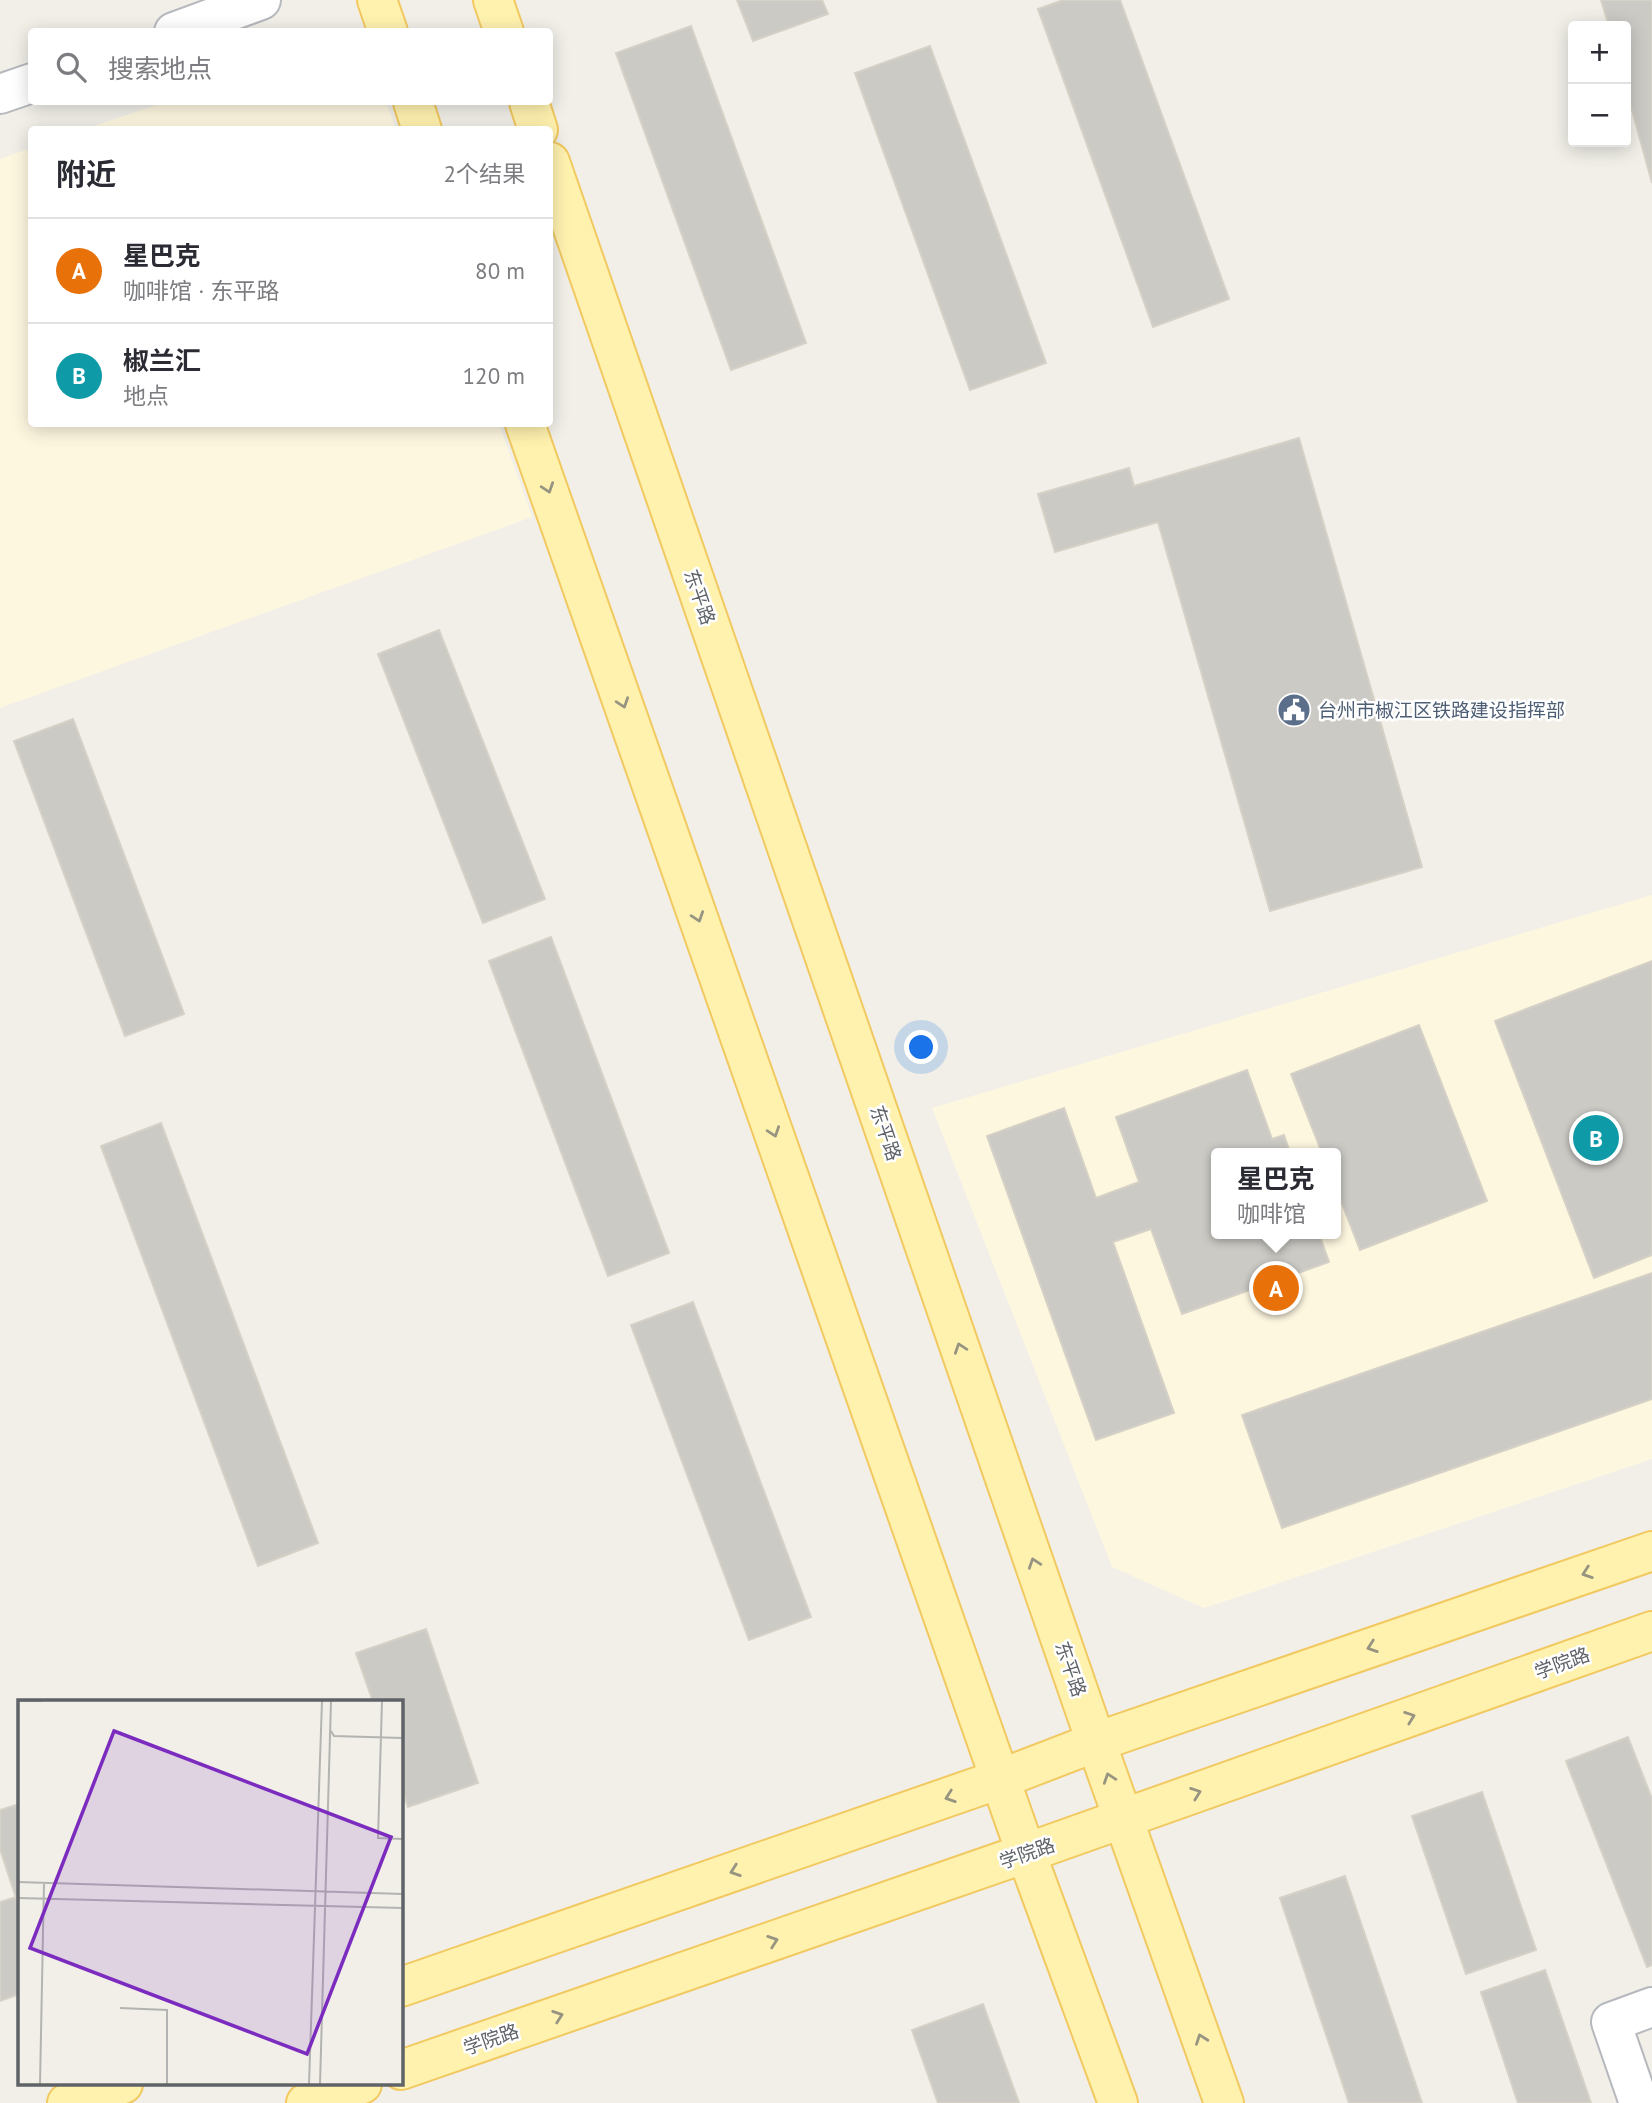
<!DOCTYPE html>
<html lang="zh">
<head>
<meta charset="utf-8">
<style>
	:root { --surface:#fff; --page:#f2f2f3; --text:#2b2b33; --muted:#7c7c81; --line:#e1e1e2; --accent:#ea4335 }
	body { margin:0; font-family:"PT Sans","Noto Sans SC",sans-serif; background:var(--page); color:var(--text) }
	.controls { position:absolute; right:21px; top:21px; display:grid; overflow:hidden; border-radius:7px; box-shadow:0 4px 18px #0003 }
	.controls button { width:63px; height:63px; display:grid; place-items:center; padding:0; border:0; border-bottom:2px solid var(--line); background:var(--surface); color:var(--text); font:35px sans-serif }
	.you { position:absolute; left:922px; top:1048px; width:24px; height:24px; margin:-18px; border:5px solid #fff; border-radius:50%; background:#1a73e8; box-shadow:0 0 0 10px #1a73e833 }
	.badge { display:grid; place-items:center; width:46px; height:46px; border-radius:50%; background:var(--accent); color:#fff; font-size:23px; font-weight:700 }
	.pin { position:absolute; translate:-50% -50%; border:4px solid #fff; box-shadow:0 2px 7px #0006 }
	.popup { position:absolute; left:1211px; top:1148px; width:130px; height:91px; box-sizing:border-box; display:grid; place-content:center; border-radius:7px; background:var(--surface); filter:drop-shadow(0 2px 5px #0005); font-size:23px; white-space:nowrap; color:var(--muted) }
	.popup b { font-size:26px; color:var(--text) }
	.popup::after { content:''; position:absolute; left:50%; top:100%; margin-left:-14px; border:14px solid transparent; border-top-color:var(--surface) }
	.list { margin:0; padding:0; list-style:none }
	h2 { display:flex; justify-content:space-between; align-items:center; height:91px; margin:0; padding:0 28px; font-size:30px }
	h2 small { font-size:23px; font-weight:400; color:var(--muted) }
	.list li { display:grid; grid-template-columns:46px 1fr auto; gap:21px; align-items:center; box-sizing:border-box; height:105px; padding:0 28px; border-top:2px solid var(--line) }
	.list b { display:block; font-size:26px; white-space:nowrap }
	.list p { margin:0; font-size:23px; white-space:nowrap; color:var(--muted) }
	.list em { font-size:23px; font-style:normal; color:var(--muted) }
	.icon { flex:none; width:38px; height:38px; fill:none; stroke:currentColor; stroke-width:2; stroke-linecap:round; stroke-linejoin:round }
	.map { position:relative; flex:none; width:1652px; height:2103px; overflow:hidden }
	.search { position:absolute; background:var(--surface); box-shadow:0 4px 18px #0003; left:28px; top:28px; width:525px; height:77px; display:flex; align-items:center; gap:18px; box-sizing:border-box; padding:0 24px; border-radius:7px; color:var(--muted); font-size:26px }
	.panel { position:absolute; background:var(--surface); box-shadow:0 4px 18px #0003; left:28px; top:126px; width:525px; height:301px; border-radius:7px }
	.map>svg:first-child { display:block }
	.commercial { fill:#fef7e0; fill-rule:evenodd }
	.building { fill:#cccac5; stroke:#d6d1c6; stroke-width:2 }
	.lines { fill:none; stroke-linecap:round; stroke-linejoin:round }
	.minor-casing { stroke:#b5b8bc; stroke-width:42 }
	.major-casing { stroke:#f2c960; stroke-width:42 }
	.minor { stroke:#fff; stroke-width:38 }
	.major { stroke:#fff2af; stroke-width:38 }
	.oneway { stroke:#979581 }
	.labels { text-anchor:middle; stroke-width:5; stroke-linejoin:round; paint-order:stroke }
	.street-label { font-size:19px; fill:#5f6368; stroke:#fff }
	.service-label { font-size:19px; fill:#4e5e75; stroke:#fff; text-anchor:start }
	.inset-road { fill:none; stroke:#b3b3b1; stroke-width:2 }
	.view { fill:#7b2cbf; fill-opacity:0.15; stroke:#7b2cbf; stroke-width:3.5 }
	.inset-edge { fill:none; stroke:#5f6368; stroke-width:3.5 }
</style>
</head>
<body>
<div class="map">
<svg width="1652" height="2103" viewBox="0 0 1652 2103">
	<rect width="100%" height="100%" fill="#f1efe8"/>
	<path class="commercial" d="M165 102H386L396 129H85Z
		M31 148 32 424H499L532 517 0 708V159Z
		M1652 895V1459L1204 1608 1112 1567 932 1108ZM1216 1153H1336V1234H1216Z"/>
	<path class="building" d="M737 0H822L828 14 753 41Z
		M1063 0H1120L1229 299 1153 327 1038 9Z
		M1601 0H1652V183L1626 88V26H1609Z
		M691 26 806 343 731 370 616 53Z
		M930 46 1046 363 970 390 855 73Z
		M1299 438 1422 867 1270 911 1158 522 1055 552 1038 494 1129 468 1134 486Z
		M439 630 545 899 483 923 378 654Z
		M73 719 184 1014 125 1036 14 741Z
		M551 937 669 1253 608 1276 489 961Z
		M1652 961V1255L1594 1278 1495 1021Z
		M1419 1025 1487 1201 1360 1250 1336 1188V1153H1322L1291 1074Z
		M1247 1070 1272 1139 1284 1135 1290 1153H1216V1234H1319L1329 1262 1182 1314 1151 1229 1113 1242 1174 1413 1096 1440 987 1136 1064 1108 1096 1198 1139 1182 1116 1117Z
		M161 1123 318 1543 258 1566 101 1146Z
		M1652 1273V1399L1282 1528 1242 1415Z
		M693 1302 811 1617 749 1640 631 1325Z
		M426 1629 478 1783 408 1807 401 1786V1702H373L356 1653Z
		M1628 1737 1652 1799V1965L1647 1967 1566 1761Z
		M1482 1792 1536 1950 1466 1974 1412 1816Z
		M19 1804V1907L0 1849V1810Z
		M1345 1876 1422 2103H1349L1280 1898Z
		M16 1897 19 1907V1994L0 2001V1902Z
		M1545 1970 1591 2103H1518L1481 1992Z
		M983 2004 1019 2103H938L912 2030Z"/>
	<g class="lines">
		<defs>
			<path id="minor" d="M174 32 261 0
				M0 94 32 83
				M1639 2103 1611 2022 1652 2007"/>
			<path id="major" d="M377 0 388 32
				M493 0 504 32
				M413 102 422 130
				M529 102 538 130
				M550 162 1096 1742 1224 2103
				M525 424 1026 1853 1118 2103
				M401 1987 1000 1779 1096 1742 1652 1551
				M401 2070 1026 1853 1652 1631
				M67 2103 123 2084
				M306 2103 362 2084"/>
		</defs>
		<use href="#minor" class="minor-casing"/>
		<use href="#major" class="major-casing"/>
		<use href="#minor" class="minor"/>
		<use href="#major" class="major"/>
	</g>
	<defs><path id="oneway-chevron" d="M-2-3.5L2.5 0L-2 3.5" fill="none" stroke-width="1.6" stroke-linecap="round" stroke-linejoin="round" transform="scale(1.75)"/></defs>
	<g class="oneway">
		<use href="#oneway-chevron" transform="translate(548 488) rotate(71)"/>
		<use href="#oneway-chevron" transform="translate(623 703) rotate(71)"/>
		<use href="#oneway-chevron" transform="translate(698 917) rotate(71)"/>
		<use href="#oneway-chevron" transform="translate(774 1132) rotate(71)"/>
		<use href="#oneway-chevron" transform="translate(960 1348) rotate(-109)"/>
		<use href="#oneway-chevron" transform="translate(1034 1563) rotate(-109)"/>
		<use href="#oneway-chevron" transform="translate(1587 1573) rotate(161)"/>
		<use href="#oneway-chevron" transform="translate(1372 1647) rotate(161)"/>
		<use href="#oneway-chevron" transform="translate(1410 1717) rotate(-20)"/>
		<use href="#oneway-chevron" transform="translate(1109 1778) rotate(-109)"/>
		<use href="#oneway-chevron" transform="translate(1196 1793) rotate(-20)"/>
		<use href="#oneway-chevron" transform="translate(950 1797) rotate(161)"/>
		<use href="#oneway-chevron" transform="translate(735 1871) rotate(161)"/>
		<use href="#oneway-chevron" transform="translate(773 1941) rotate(-19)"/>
		<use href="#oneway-chevron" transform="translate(558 2016) rotate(-19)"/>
		<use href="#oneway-chevron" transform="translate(1201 2039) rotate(-110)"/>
	</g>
	<defs>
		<symbol id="civic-disc" viewBox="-11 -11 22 22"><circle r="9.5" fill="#5c6f8a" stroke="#fff"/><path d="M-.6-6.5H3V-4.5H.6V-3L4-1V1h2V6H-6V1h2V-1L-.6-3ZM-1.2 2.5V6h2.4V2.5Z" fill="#fff"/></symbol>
	</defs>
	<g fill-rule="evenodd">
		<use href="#civic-disc" x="1275" y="691" width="38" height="38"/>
	</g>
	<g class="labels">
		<g class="street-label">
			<text transform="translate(700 597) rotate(71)" y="7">东平路</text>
			<text transform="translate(886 1133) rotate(71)" y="7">东平路</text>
			<text transform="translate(1562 1663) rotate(-20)" y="7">学院路</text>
			<text transform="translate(1071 1669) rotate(71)" y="7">东平路</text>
			<text transform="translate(1027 1853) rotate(-19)" y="7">学院路</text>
			<text transform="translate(491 2039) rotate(-19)" y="7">学院路</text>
		</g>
		<g class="service-label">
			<text x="1318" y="717">台州市椒江区铁路建设指挥部</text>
		</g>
	</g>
	<g transform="translate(18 1700)">
		<rect width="385" height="385" fill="#f1efe8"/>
		<path class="inset-road" d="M0 1H24M364 1 360 138 385 139M313 31 316 36 385 38M0 182 385 194M0 198 385 208M102 308 149 310V384M22 384 26 183M291 384 304 1M302 384 313 1"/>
		<path class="view" d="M96 31 373 137 289 354 12 248Z"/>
		<rect width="385" height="385" class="inset-edge"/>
	</g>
</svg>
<div class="controls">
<button>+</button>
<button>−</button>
</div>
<div class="you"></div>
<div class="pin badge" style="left:1276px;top:1288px;background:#e8710a">A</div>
<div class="popup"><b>星巴克</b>咖啡馆</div>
<div class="pin badge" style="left:1596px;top:1138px;background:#0f9aa8">B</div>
<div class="search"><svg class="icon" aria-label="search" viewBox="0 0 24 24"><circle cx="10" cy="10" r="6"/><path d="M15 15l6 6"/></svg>搜索地点</div>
<section class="panel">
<h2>附近<small>2个结果</small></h2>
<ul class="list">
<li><span class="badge" style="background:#e8710a">A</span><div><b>星巴克</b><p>咖啡馆 · 东平路</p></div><em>80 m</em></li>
<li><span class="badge" style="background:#0f9aa8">B</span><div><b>椒兰汇</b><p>地点</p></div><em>120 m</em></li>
</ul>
</section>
</div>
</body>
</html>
